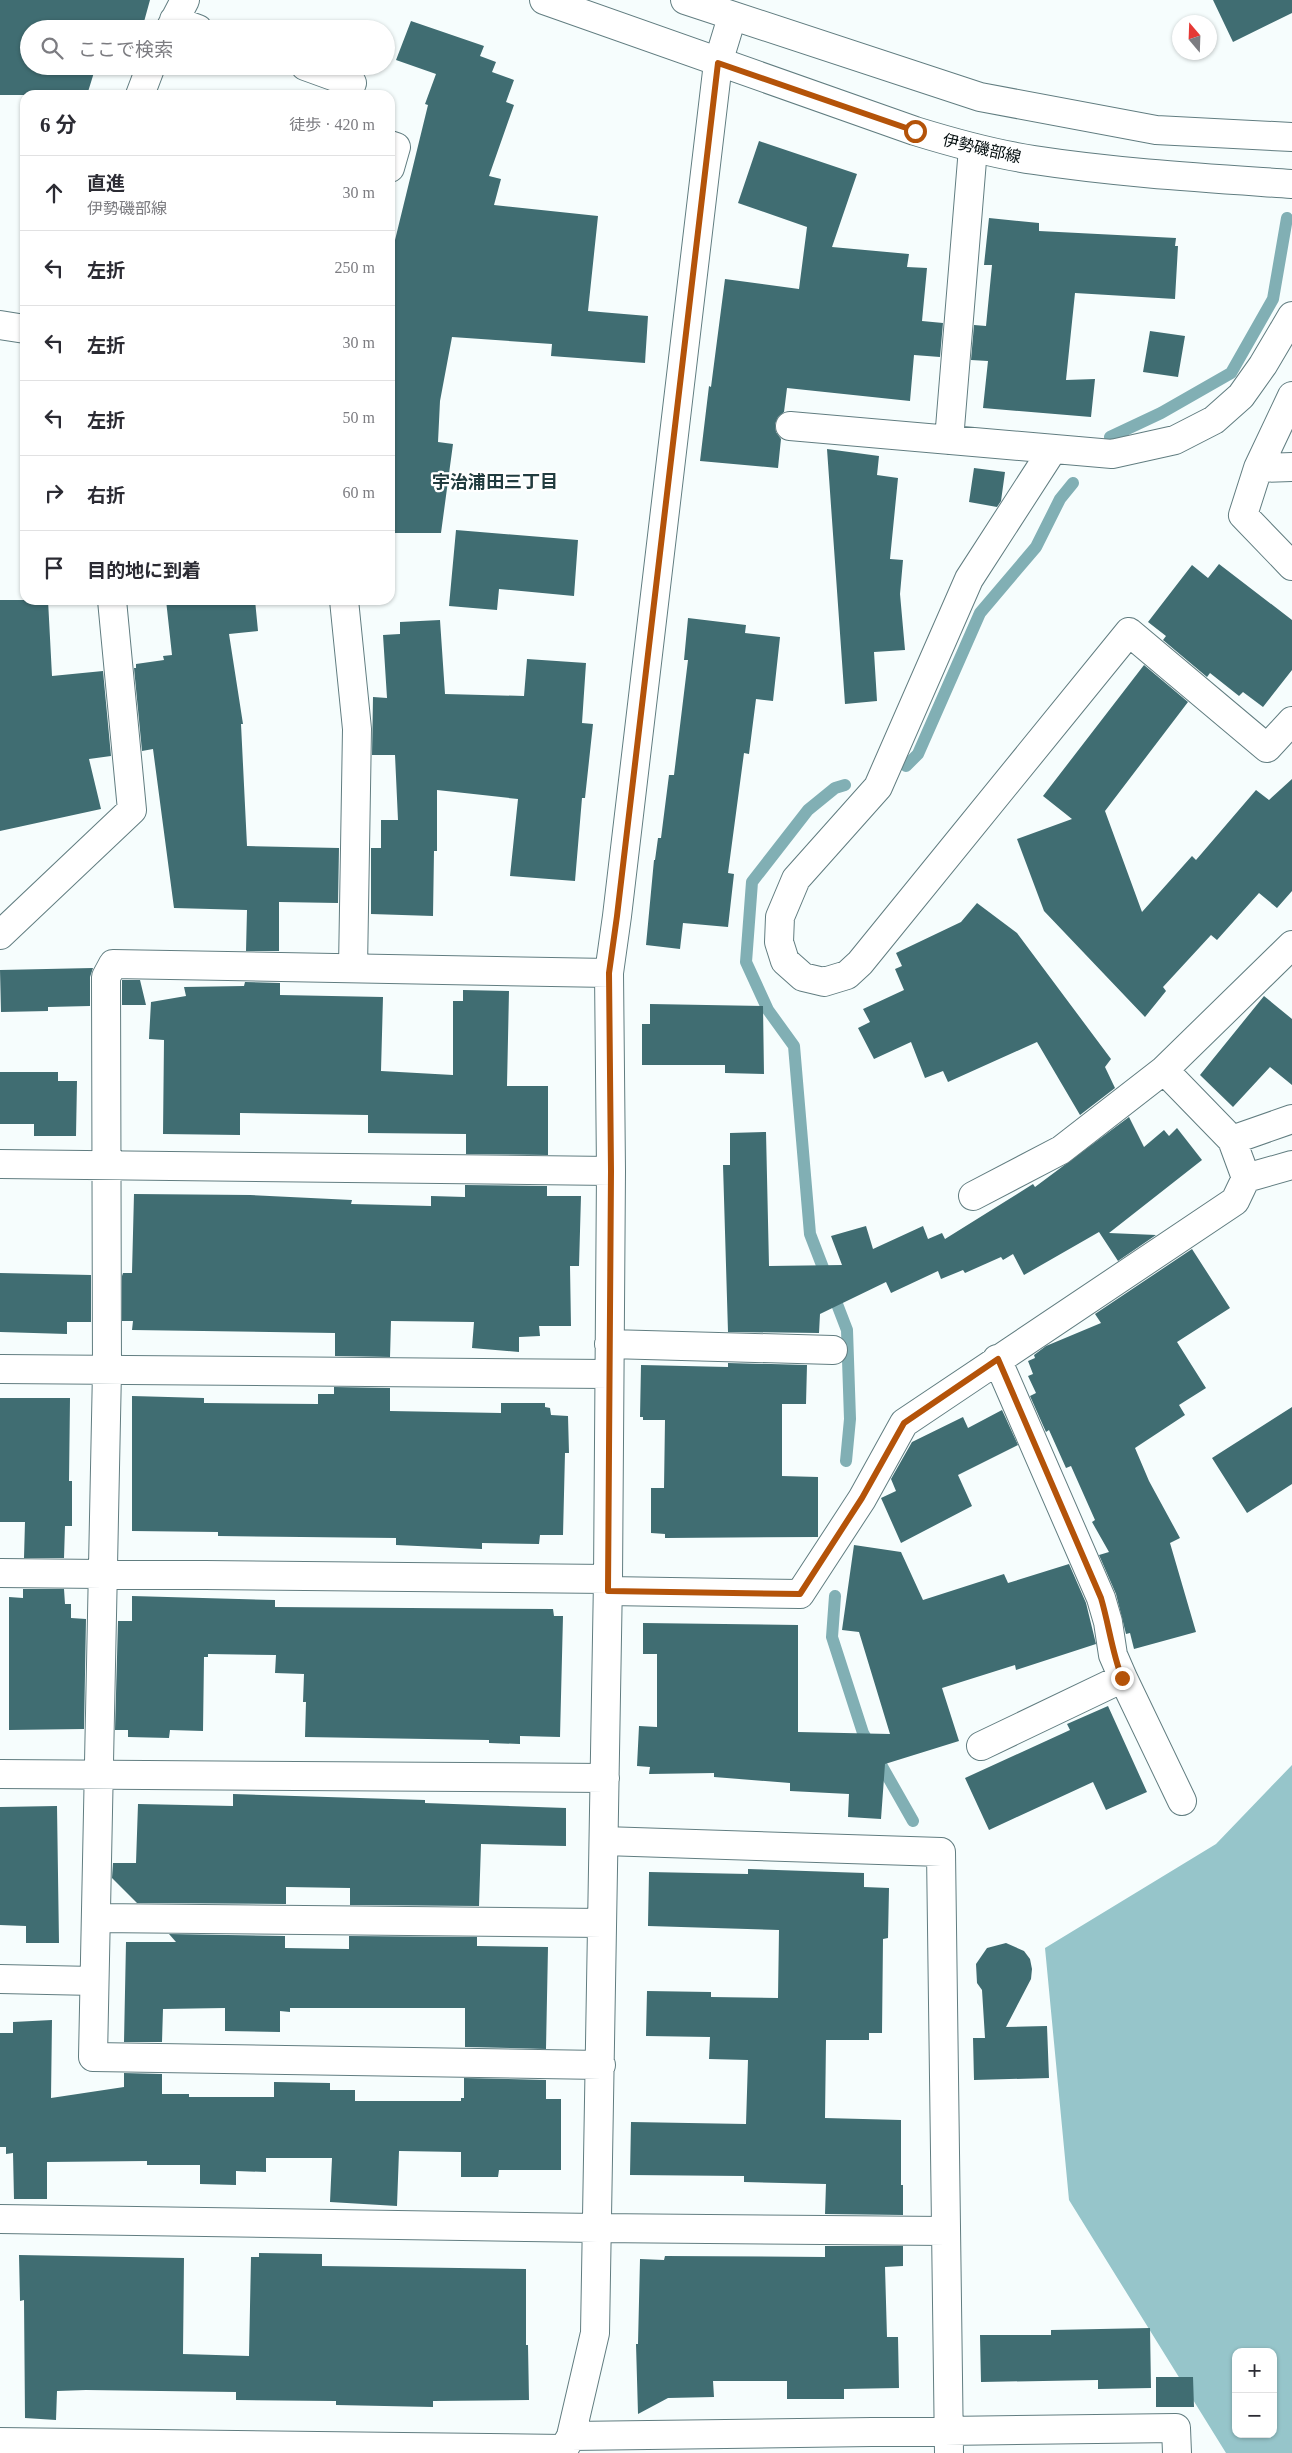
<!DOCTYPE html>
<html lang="ja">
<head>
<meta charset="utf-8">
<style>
	:root { --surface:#fff; --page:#f2f2f3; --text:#2b2b33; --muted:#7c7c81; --line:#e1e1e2 }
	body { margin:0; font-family:"Times New Roman","Noto Sans JP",serif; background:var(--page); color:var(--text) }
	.controls { position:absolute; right:15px; bottom:15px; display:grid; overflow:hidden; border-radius:10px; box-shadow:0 1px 4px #0004 }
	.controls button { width:45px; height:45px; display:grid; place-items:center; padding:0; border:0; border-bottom:1px solid var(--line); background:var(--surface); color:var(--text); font:25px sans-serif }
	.compass { position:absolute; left:1172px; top:15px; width:45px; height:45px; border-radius:50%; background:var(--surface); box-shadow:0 1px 4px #0004; rotate:341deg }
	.stop { position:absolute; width:15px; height:15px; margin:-11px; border:4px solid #b45309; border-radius:50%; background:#fff }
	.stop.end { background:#b45309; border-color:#fff; box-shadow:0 1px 5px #0008 }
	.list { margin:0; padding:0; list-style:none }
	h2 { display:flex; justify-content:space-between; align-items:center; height:65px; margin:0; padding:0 20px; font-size:21px }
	h2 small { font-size:16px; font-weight:400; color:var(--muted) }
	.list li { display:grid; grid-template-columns:32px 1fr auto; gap:15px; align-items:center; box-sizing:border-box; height:75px; padding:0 20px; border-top:1px solid var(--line) }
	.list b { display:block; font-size:19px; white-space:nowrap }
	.list p { margin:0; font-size:16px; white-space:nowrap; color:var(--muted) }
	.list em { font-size:16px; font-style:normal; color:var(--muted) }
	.icon { flex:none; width:28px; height:28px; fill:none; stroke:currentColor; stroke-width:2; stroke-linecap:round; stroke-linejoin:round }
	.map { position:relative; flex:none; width:1292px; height:2453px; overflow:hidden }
	.search { position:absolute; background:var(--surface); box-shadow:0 1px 4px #0004; left:20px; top:20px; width:375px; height:55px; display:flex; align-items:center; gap:12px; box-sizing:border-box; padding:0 18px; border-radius:28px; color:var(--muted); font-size:19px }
	.panel { position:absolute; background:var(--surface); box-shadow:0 1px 4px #0004; left:20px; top:90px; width:375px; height:515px; border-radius:15px }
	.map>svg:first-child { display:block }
	.forest { fill:#96c5ca; fill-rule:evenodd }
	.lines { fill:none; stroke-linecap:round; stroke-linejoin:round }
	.stream { stroke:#81afb4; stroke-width:12 }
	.building { fill:#406d72 }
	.street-casing { stroke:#617d80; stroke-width:30 }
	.primary-casing { stroke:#617d80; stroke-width:30 }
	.street { stroke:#fff; stroke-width:28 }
	.primary { stroke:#fff; stroke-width:28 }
	.route { stroke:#b45309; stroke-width:6 }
	.labels { text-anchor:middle; stroke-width:4.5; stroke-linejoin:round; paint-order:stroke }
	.street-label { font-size:16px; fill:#050f10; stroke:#fff }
	.neighbourhood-label { font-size:18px; font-weight:bold; fill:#213c3f; stroke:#fff }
</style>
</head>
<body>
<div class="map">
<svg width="1292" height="2453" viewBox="0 0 1292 2453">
	<rect width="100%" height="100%" fill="#f6fdfd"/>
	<path class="forest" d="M1292 1765V2453H1226L1069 2200 1045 1948 1216 1844ZM1236 2352H1273V2434H1236Z"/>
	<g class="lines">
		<path class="stream" d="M1110 437 1161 413 1231 373 1273 299 1287 218
			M906 766 918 754 980 613 1036 547 1060 499 1073 483
			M845 785 835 788 808 810 752 882 746 962 768 1010 794 1046 810 1234 847 1330 850 1419 846 1461
			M835 1596 832 1637 863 1733 913 1821"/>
	</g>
	<path class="building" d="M0 0H150L142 29H29V66H96L87 95H0Z
		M1213 0H1292V13L1233 42Z
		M411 21 484 46 480 56 496 62 492 72 514 80 506 102 514 105 489 176 501 179 494 205 598 216 588 311 648 316 645 363 551 356 552 344 452 337 440 401 438 442 453 444 441 533H390V239L395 240 428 105 425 104 436 74 396 60Z
		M759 141 857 174 832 247 909 254 907 267 927 268 922 321 943 323 940 357 914 355 910 401 787 388 784 412 778 417 775 424 776 432 781 439 778 468 700 461 709 386 711 387 725 279 799 289 807 227 738 203Z
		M989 218 1039 223V231L1176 238 1175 246H1178L1175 299 1075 293 1066 380 1095 379 1091 417 983 408 988 361 971 360 974 325 986 326 992 265H984Z
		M1150 331 1185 336 1178 377 1143 372Z
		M827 449 879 456 877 475 898 478 890 559 903 560 900 594 905 650 874 652 877 701 845 704Z
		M974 468 1005 472 1001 501 997 507 969 502Z
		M456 530 578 540 574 596 499 589 497 610 449 606Z
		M1219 564 1292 620V670L1263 707 1243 692 1239 696 1210 673 1207 677 1163 640 1166 636 1148 622 1192 565 1208 578Z
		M0 600H48L52 676 103 671 111 756 89 759 101 809 0 831Z
		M166 600H255L258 631 229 634 243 724H241L247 846 339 848 338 903 279 902V951H246L247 910 174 908 153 749 142 751 134 668H136V664L164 660 163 656 172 655Z
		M688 618 746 625 745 633 780 637 773 701 756 699 749 754 744 753 728 873 734 874 728 927 683 923 680 949 646 945 654 860H655L658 838H661L669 775H674L688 660H684Z
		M440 620 445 694 524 696 527 659 586 663 582 723 593 724 585 798H582L575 881 510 876 518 799 437 790V851H434L433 916 371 914V848H381V820H398L395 755H372L373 697 387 698 383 635 400 634V622Z
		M1144 665 1188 702 1105 811 1142 912 1192 856 1196 860 1256 790 1269 800 1292 779V891L1277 908 1259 893 1217 940 1211 935 1163 987 1166 991 1145 1017 1044 911 1017 839 1072 819 1043 796Z
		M977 903 1017 933 1111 1059 1105 1067 1115 1088 1080 1115 1037 1042 948 1082 943 1071 925 1078 911 1042 874 1059 858 1028 870 1022 863 1009 904 990 895 969 902 966 896 953 961 922Z
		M93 968 90 977V1006L48 1007V1011L1 1012 0 970Z
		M122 980H140L146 1005H122Z
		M245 982 280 983V995L383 997 381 1071 453 1075V1001H463V990L509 991 507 1086H548V1155L466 1154V1134L368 1133V1115L240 1113V1135L163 1134 164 1040 149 1039 151 1002 186 996 184 987 244 986Z
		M1264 996 1292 1019V1085L1270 1067 1233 1107 1200 1075Z
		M650 1004 763 1006 764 1074 725 1073V1065H642V1024H650Z
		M0 1072H58V1081H77L76 1136H34V1124H0Z
		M1129 1117 1144 1147 1164 1130 1169 1136 1177 1128 1202 1160 1109 1233 1156 1235 1118 1261 1099 1232 1024 1275 1013 1254 1003 1260 1001 1257 965 1273 963 1270 941 1279 938 1271 891 1293 886 1282 820 1314 819 1333 728 1332 723 1165H730V1133L766 1132 769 1266 842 1265 831 1236 866 1226 873 1249 923 1226 928 1239 942 1233 945 1239 1033 1184 1035 1187Z
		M465 1185 547 1186V1196H581L579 1266H570L571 1326H539L540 1336 519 1337V1352L472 1348 474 1322 391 1321 390 1357 335 1356V1333L132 1330 133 1321H122V1276L123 1273H132L134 1194 250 1195 352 1200 351 1204 431 1206V1196L465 1197Z
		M1192 1249 1230 1308 1177 1342 1206 1388 1179 1405 1185 1415 1135 1448 1149 1481 1180 1538 1170 1543 1196 1632 1134 1649 1130 1633 1126 1634 1116 1594 1099 1555 1109 1552 1092 1522 1095 1520 1071 1466 1066 1468 1049 1430 1046 1432 1030 1396 1036 1393 1028 1376 1033 1374 1028 1361 1035 1358 1034 1355 1046 1346 1101 1323 1095 1314Z
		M0 1273 91 1275V1322H67V1334L0 1332Z
		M728 1363 807 1365 806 1404H782V1476L818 1477V1537L665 1538V1534L651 1533V1488H664L665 1420H643V1417H640L641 1365 728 1367Z
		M334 1387 390 1388V1411L501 1413V1403H545V1407L550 1408 551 1415 568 1416 569 1453H565L563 1535H540L539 1544 482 1543V1549L396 1545V1538L218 1536V1532L132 1531V1396L204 1398V1403L318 1404V1394H334Z
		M0 1398H70L69 1481H72V1526H65L64 1558H24L25 1522H0Z
		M1292 1407V1484L1247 1513 1212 1458Z
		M1002 1410 1018 1445 958 1475 972 1506 901 1543 881 1498 896 1491 891 1479 912 1442 963 1417 968 1428Z
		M854 1545 901 1552 923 1600 1004 1574 1008 1583 1069 1564 1086 1603 1096 1644 1016 1670 1015 1665 942 1688 959 1741 885 1764 881 1819 848 1817 849 1794 790 1791V1783L714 1777V1773L649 1774 650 1767 637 1766 639 1726 657 1727V1654H643V1623L798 1625V1732L890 1734 859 1632 842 1630Z
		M23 1589H64L65 1604H71V1618L86 1619 84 1729 9 1730V1597L23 1598Z
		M132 1596 275 1600V1607L553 1609 554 1616H563L560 1737 520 1736V1744L489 1743V1740L305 1737 306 1702H303L304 1674 275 1673 276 1655 208 1654V1657H204L203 1731 170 1730 169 1738 128 1737V1730H115L118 1621H132Z
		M1108 1706 1147 1792 1106 1810 1093 1782 989 1830 965 1778 1070 1730 1067 1724Z
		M233 1794 425 1800V1803L566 1808V1846L481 1844 479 1906 350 1905V1888L286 1887V1904L137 1903 112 1878 113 1863H136L138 1804 233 1806Z
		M57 1806 59 1943H26V1926L0 1925V1807Z
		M748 1869 864 1873V1887L889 1888 888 1938 883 1939 882 2033H869V2040H826L825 2118 901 2120V2185H903V2215L825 2214 826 2184 744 2182V2176L630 2175 631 2122 746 2124 748 2060 709 2059 710 2037 646 2036 647 1991 711 1992V1997L778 1998 779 1930 648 1926 649 1872 748 1874Z
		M169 1934 285 1936V1948L349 1949V1936L477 1937V1946L548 1947 546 2049 465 2047V2008H290V2012L280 2011V2032L225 2031V2008L163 2009 162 2042H124L126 1942H176Z
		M1006 1943 1024 1951 1030 1959 1032 1969 1031 1979 1006 2027 1047 2026 1049 2078 974 2080 973 2038H985L982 1990 977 1983 976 1964 987 1948Z
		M52 2020 51 2098 124 2087V2073L162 2074V2094H189V2097H274V2082L330 2083V2090H355V2101H461V2098H464V2078L546 2080V2099H561V2170H499L498 2177H461V2152L399 2151 397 2206 330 2202 332 2158H266V2172L236 2171V2185L200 2184V2165H147V2161L47 2162V2199H14L13 2153 6 2154V2147H0V2033H13V2022Z
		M825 2246H903V2266L885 2267 887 2337H898L899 2388 844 2389V2399H787V2381H713L714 2397 668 2398 638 2414 636 2344H638L640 2259 664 2260 665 2256 825 2257Z
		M259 2253 322 2254V2266L526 2269V2345H528L529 2400 433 2401V2407L336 2405V2401L236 2400V2392L86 2390 57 2391 56 2420 25 2418 24 2300 20 2301 19 2255 184 2258 183 2354 249 2356 251 2257H259Z
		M1150 2328 1151 2388 1098 2389V2380L981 2382 980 2335H1051V2330Z
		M1156 2377H1193L1194 2407H1156Z"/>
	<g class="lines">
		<defs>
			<path id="street" d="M174 20 198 29
				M170 29 185 0
				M305 66 352 83 347 95
				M140 95 151 66
				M390 145 396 147 390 168
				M0 325 25 329
				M1292 396 1258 468 1243 515 1292 566
				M790 426 1112 454 1175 440 1214 420 1241 396 1263 365 1292 316
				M949 440 973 148
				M1053 449 969 579 878 787 796 879 780 917 779 942 785 961 803 977 824 982 847 975 860 963 1129 632 1267 748 1292 721
				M1258 468 1292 467
				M344 600 357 729 353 968
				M0 935 132 810 112 600
				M1232 1140 1292 1119
				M0 1164 611 1171
				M1246 1178 1292 1165
				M973 1196 1061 1150 1164 1070
				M609 1344 833 1350
				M997 1359 1101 1598 1108 1622 1113 1655 1123 1678 1182 1801
				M0 1369 609 1374
				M0 1573 608 1579
				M608 1591 800 1594 862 1499 904 1423 1235 1201 1246 1178 1232 1140 1164 1070 1292 945
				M981 1746 1123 1678
				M0 1774 605 1778
				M604 1841 941 1852 949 2453
				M96 1918 602 1923
				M0 1979 94 1981
				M601 2065 93 2057 107 1370 106 977 113 964 609 973
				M0 2219 597 2228 946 2231
				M571 2436 1176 2428 1177 2453
				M0 2442 564 2449
				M562 2453 571 2436 595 2333 608 1579 611 1171 609 973 617 916 718 63 732 17"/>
			<path id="primary" d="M544 0 915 131C954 143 993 154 1034 160 1119 173 1206 178 1292 184
				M685 0 980 97 1156 130 1292 137"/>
		</defs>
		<use href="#street" class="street-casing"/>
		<use href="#primary" class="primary-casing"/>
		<use href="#street" class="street"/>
		<use href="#primary" class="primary"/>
	</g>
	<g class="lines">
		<path class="route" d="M915 131 718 63 617 916 609 973 611 1171 608 1591 800 1594 862 1498 904 1423 998 1359 1101 1598C1109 1625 1112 1652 1122 1678"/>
	</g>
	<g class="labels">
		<g class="street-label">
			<text transform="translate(982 148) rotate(13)" y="6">伊勢磯部線</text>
		</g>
		<g class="neighbourhood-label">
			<text x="495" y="488">宇治浦田三丁目</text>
		</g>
	</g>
</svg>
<div class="controls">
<button>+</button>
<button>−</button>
</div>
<svg class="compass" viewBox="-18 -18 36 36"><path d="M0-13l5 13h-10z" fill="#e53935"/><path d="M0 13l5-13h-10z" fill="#7c7c81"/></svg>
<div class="stop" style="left:915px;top:131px"></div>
<div class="stop end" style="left:1122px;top:1678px"></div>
<div class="search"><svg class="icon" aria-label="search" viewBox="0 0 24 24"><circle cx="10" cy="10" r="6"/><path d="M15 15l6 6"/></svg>ここで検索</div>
<section class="panel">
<h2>6 分<small>徒歩 · 420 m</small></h2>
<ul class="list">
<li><svg class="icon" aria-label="ahead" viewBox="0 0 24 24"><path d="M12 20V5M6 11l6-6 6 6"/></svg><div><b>直進</b><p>伊勢磯部線</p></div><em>30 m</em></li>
<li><svg class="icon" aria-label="left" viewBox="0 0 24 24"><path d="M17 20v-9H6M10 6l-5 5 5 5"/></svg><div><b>左折</b></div><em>250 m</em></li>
<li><svg class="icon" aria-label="left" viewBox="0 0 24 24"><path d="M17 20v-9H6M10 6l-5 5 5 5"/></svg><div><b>左折</b></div><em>30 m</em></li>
<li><svg class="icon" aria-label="left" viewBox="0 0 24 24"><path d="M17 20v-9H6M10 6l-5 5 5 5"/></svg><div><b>左折</b></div><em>50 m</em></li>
<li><svg class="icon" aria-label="right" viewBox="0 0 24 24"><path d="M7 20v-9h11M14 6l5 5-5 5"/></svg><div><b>右折</b></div><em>60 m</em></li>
<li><svg class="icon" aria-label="arrive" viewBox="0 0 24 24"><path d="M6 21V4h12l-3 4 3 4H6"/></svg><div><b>目的地に到着</b></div></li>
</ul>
</section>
</div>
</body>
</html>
